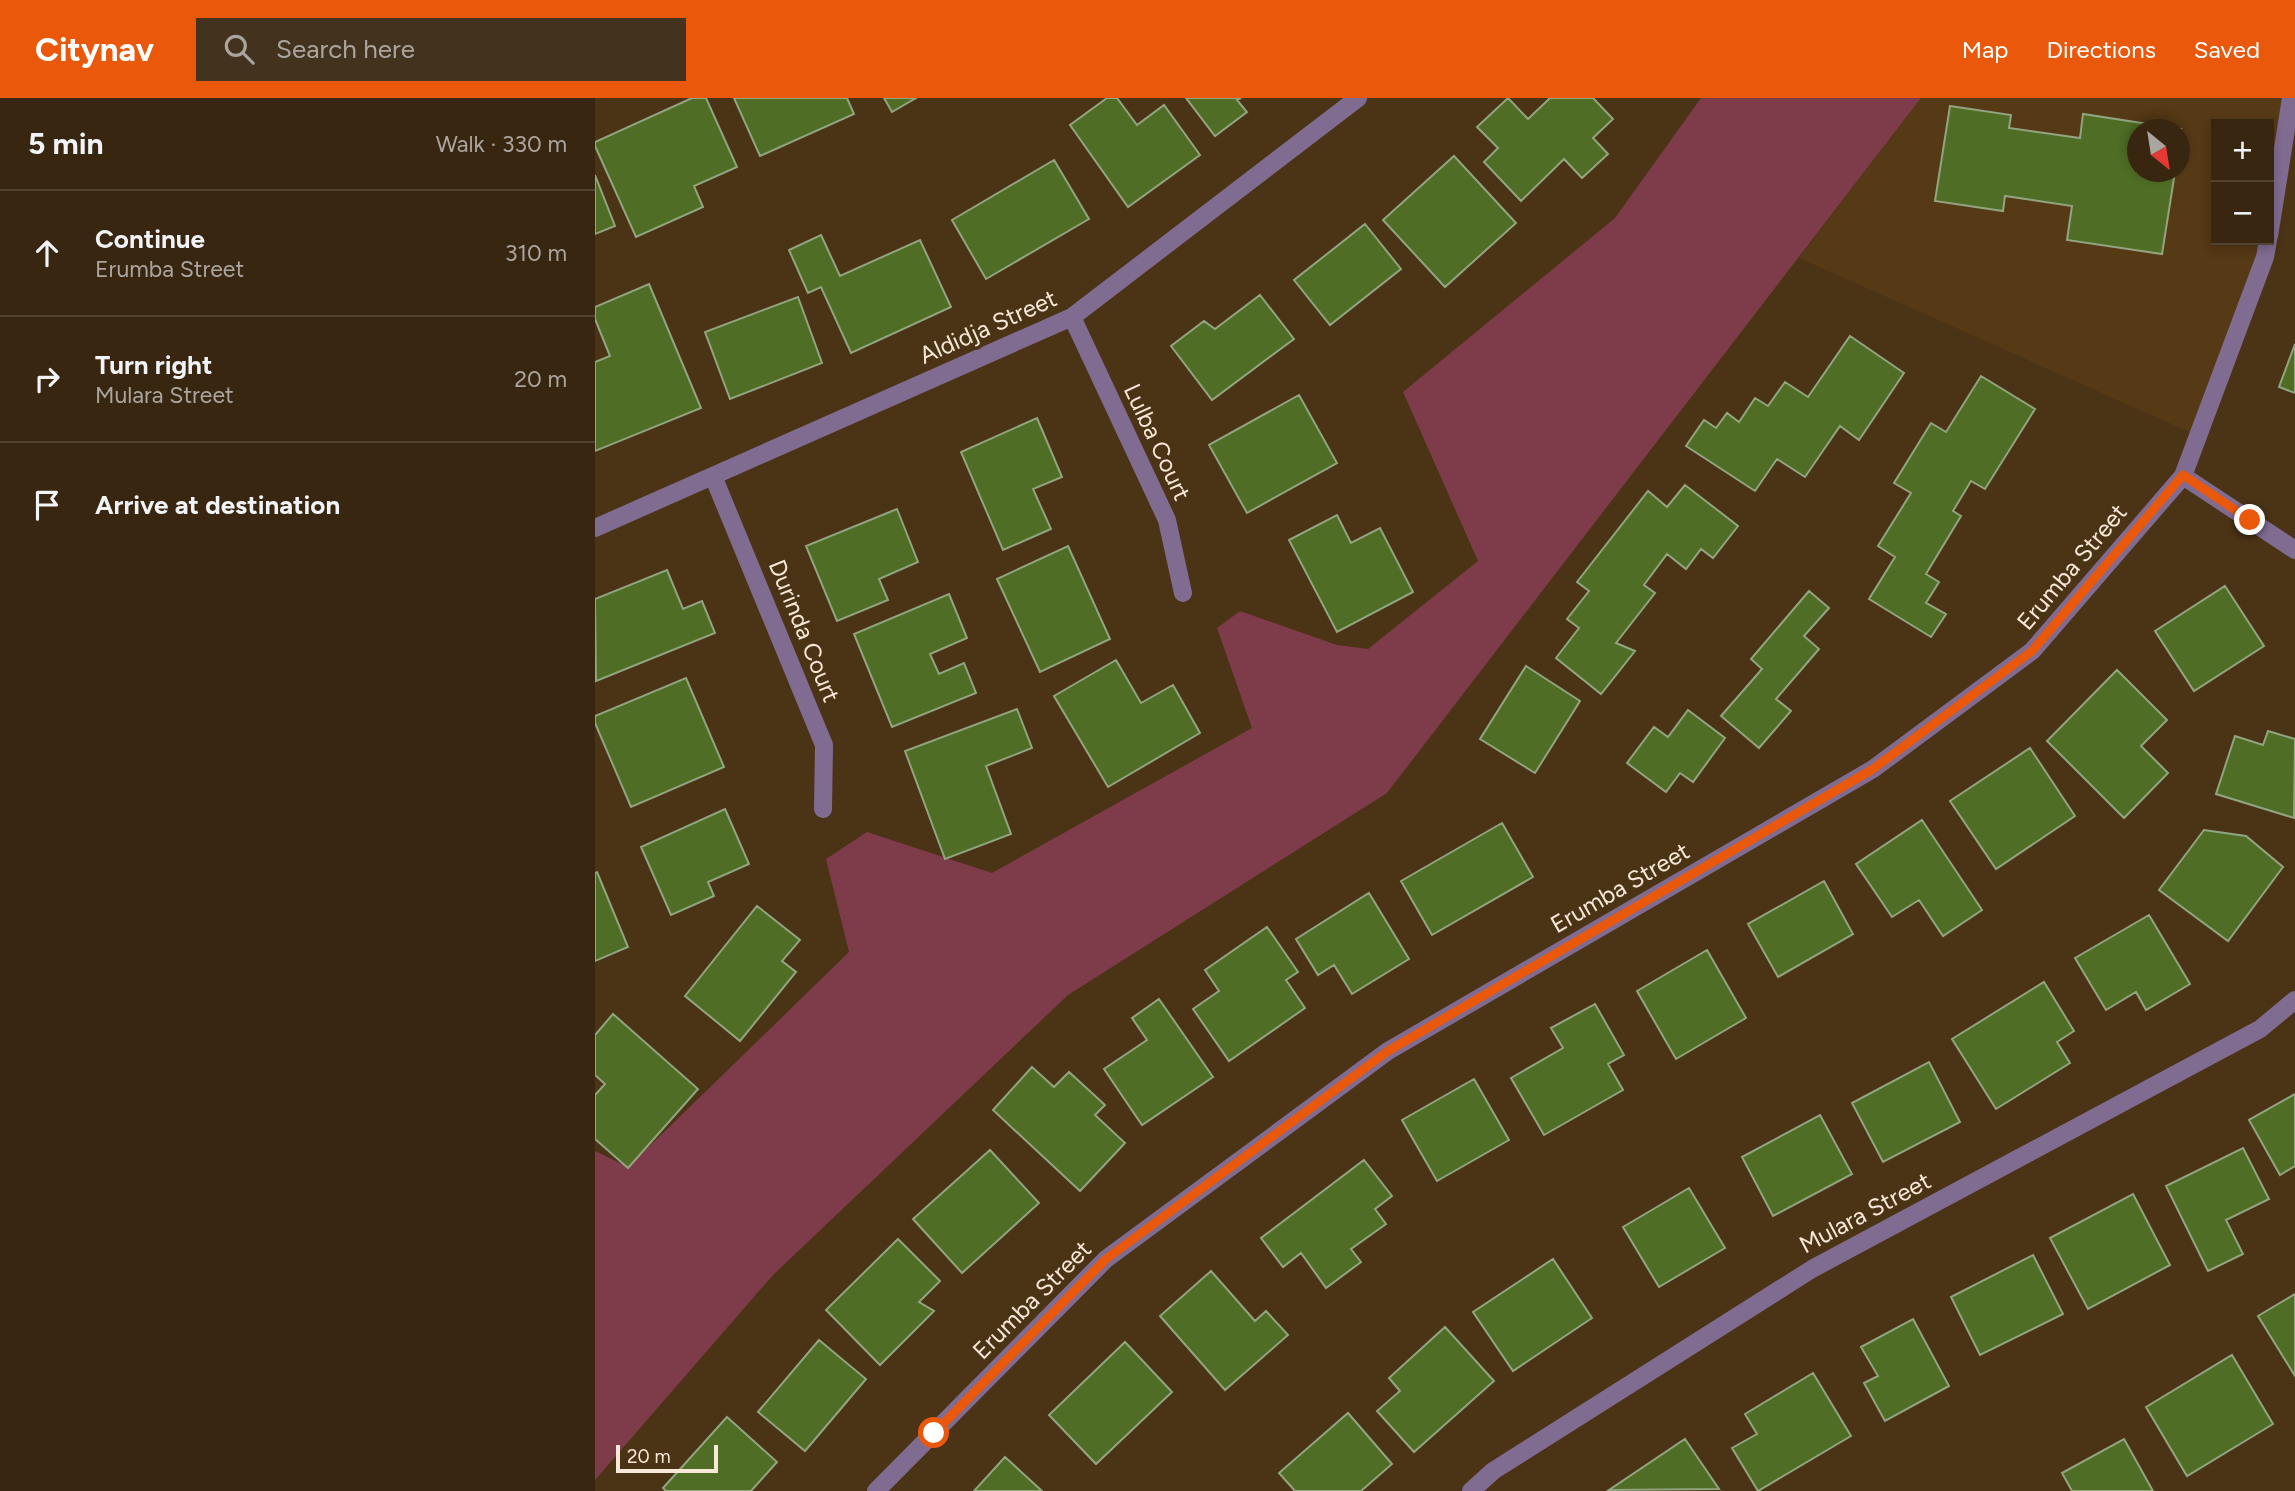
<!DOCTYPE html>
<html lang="en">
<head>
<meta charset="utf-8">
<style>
	:root { --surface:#382610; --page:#43321e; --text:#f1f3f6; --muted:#aba59f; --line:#524330; --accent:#ea580c }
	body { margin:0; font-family:Figtree,sans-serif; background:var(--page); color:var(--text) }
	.controls { position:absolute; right:21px; top:21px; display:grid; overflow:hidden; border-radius:0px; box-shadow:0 4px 10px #0003 }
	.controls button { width:63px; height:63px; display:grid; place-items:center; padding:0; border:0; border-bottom:2px solid var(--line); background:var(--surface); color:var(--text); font:35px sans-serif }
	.compass { position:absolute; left:1532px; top:21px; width:63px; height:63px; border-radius:50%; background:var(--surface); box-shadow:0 4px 10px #0003; rotate:150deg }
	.scale { position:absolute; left:21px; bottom:18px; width:102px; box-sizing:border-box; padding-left:7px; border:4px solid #f8e8d8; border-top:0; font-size:19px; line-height:24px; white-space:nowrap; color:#f8e8d8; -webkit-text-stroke:5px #4b3316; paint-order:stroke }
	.stop { position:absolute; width:21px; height:21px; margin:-16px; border:5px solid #ea580c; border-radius:50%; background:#fff }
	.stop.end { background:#ea580c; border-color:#fff; box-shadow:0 2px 7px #0008 }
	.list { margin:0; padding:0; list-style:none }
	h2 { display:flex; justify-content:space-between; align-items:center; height:91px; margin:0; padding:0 28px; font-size:30px }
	h2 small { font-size:23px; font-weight:400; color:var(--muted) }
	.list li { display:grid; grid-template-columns:46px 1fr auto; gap:21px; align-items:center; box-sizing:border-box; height:126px; padding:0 28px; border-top:2px solid var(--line) }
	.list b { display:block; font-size:26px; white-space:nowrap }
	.list p { margin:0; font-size:23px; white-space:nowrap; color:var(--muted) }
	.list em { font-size:23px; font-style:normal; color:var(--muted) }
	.icon { flex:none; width:38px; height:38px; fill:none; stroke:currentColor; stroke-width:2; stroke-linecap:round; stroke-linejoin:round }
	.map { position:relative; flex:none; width:1700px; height:1393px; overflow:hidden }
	header { display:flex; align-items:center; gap:42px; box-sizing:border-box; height:98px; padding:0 35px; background:var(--accent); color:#fff }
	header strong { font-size:33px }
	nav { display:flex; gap:38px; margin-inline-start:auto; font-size:24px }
	.search { width:490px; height:63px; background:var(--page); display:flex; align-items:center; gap:18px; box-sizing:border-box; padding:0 24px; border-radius:0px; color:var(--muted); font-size:26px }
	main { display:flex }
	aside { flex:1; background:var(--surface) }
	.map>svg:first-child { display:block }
	.built { fill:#563915; fill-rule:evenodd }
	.green { fill:#7e3b49 }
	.building { fill:#4f6d24; stroke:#92a480; stroke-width:2 }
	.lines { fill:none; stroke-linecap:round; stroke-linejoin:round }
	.minor { stroke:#806c91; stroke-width:18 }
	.route { stroke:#ea580c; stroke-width:9 }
	.labels { text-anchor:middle; stroke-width:7; stroke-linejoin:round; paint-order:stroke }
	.street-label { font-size:24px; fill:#f8e8d8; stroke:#4b3316 }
</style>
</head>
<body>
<header>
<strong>Citynav</strong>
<div class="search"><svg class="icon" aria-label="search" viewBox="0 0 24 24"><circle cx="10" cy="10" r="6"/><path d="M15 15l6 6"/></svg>Search here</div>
<nav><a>Map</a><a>Directions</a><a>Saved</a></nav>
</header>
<main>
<aside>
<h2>5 min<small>Walk · 330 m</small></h2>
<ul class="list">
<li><svg class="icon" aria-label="ahead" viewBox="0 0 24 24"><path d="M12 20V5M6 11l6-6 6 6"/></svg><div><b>Continue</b><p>Erumba Street</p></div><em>310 m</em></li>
<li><svg class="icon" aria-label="right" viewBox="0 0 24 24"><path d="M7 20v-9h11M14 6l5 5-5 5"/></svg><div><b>Turn right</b><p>Mulara Street</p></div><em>20 m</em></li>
<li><svg class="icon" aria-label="arrive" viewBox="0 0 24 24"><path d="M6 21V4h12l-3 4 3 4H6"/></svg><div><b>Arrive at destination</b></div></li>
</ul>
</aside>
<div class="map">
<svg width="1700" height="1393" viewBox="0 0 1700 1393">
	<rect width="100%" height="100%" fill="#4b3316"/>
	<path class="built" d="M1326 0H1696L1674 138V26H1621V142H1673L1603 338 1204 160ZM1542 32H1584V74H1542Z"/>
	<path class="green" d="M1106 0H1326L792 695 473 897 178 1177 0 1382V1053L33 1069 254 854 231 761 272 734 397 775 657 630 622 530 645 513 742 547 773 551 883 463 808 294 1020 120Z"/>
	<path class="building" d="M97 0H111L142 69 99 88 108 109 41 139 0 48V44Z
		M139 0H252L259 16 165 58Z
		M289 0H321L297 14Z
		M512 0H522L542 27 569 7 605 57 533 109 475 27Z
		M591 0H646L642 2 652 14 620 38Z
		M913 0 933 21 955 0H998L1018 21 998 40 1013 56 987 80 969 61 926 103 889 64 903 50 882 29Z
		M1355 8 1416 17 1414 30 1485 40 1488 16 1586 31 1584 41V32H1542V74H1580L1567 156 1472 142 1477 108 1410 98 1408 113 1340 103Z
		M859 58 921 125 850 189 788 122Z
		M459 62 494 121 391 181 357 122Z
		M0 77 20 128 0 136Z
		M770 126 806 171 735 227 699 182Z
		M226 137 245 178 325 142 356 209 256 255 226 189 213 195 194 152Z
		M54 186 106 310 0 353V264L15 258 0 221V209Z
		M665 197 699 241 617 302 576 248 609 223 620 231Z
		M203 199 227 265 135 301 110 234Z
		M1255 238 1309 275 1264 342 1245 328 1210 379 1182 361 1160 393 1091 348 1109 322 1121 330 1132 315 1144 324 1160 300 1173 308 1190 284 1213 299Z
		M1700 246V295L1684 289Z
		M1386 278 1440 311 1390 391 1376 383 1358 413 1366 418 1331 476 1344 484 1331 505 1351 516 1336 539 1274 501 1300 459 1283 448 1316 395 1299 385 1336 325 1351 334Z
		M704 297 742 365 652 415 614 347Z
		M442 320 467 379 438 391 456 431 408 452 366 354Z
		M1090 387 1143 428 1118 460 1106 451 1091 471 1072 456 1049 487 1060 495 1021 545 1040 553 1006 596 961 560 984 530 972 521 994 493 982 484 1053 393 1072 409Z
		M302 411 323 464 284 481 293 502 242 523 211 448Z
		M742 417 756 445 785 430 818 494 742 534 694 442Z
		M473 448 515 541 445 574 402 481Z
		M72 472 88 511 107 503 120 535 1 583 0 501Z
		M1630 488 1669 548 1599 593 1560 533Z
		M1214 493 1234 510 1209 538 1224 551 1181 601 1196 613 1164 650 1126 618 1167 571 1156 561Z
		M354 496 372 540 335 556 344 576 369 565 381 595 297 629 259 536Z
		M521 562 546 605 578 587 605 635 513 689 459 598Z
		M931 568 985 603 940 675 885 641Z
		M1522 572 1572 622 1546 648 1573 675 1529 720 1452 643Z
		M91 580 129 669 36 709 0 625V618Z
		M422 611 437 650 391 668 416 736 350 761 310 653Z
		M1093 612 1130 640 1098 684 1085 675 1071 694 1032 665 1059 629 1073 639Z
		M1673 633 1700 641 1699 720 1621 696 1640 638 1668 647Z
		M1435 650 1480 718 1401 771 1355 703Z
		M130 711 154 766 113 784 119 798 76 817 46 749Z
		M1327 722 1387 812 1348 838 1324 802 1297 819 1261 766Z
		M907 725 938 779 837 837 806 783Z
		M1609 732 1651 738 1688 769 1633 843 1564 792Z
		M2 774 33 849 0 863V775Z
		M1229 783 1258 836 1183 879 1153 826Z
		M774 795 814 861 757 896 739 867 723 877 701 841Z
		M162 808 205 842 187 863 201 874 145 943 90 898Z
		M1554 817 1595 886 1551 912 1541 894 1511 912 1480 860Z
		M672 829 703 874 691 882 710 910 634 963 598 911 624 893 610 872Z
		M1112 852 1151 920 1081 961 1042 893Z
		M1449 884 1479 933 1462 944 1475 965 1401 1011 1357 941Z
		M564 901 618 979 547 1027 509 971 552 942 537 920Z
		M1000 906 1029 957 1013 966 1028 992 949 1037 916 980 968 950 956 930Z
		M18 916 103 991 33 1070 0 1041V997L10 986 0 977V937Z
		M1334 964 1365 1024 1288 1064 1257 1005Z
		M437 969 459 989 474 974 510 1007 500 1017 530 1045 485 1093 398 1012Z
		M879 981 914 1042 842 1083 807 1022Z
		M1700 996V1068L1685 1077 1654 1022Z
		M1225 1017 1257 1076 1178 1118 1147 1059Z
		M1648 1050 1674 1101 1631 1122 1648 1156 1613 1173 1571 1088Z
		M395 1052 444 1105 367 1175 318 1121Z
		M769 1062 797 1098 780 1111 791 1126 756 1151 766 1164 731 1190 706 1155 688 1169 666 1140Z
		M1094 1090 1130 1150 1064 1189 1028 1129Z
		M1538 1096 1575 1167 1493 1211 1455 1140Z
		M303 1141 345 1183 324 1204 339 1213 285 1267 231 1212Z
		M1438 1157 1468 1216 1385 1257 1356 1199Z
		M958 1161 997 1220 918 1273 878 1214Z
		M616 1173 660 1223 671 1213 693 1237 630 1292 565 1218Z
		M1700 1196V1278L1663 1218Z
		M1318 1221 1354 1288 1290 1323 1269 1285 1283 1278 1266 1249Z
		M850 1229 899 1283 819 1354 782 1313 805 1293 794 1280Z
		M224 1242 271 1281 210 1353 163 1314Z
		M530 1244 577 1294 501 1366 454 1317Z
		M1637 1257 1678 1326 1592 1378 1551 1309Z
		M1218 1275 1256 1338 1163 1393 1137 1350 1162 1336 1150 1316Z
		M753 1315 797 1366 766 1393H700L684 1375Z
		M132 1319 182 1364 156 1393H71L68 1390Z
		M1090 1341 1124 1391 1014 1392Z
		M1529 1341 1558 1393H1477L1467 1375Z
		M410 1359 447 1393H379Z"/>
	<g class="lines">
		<path class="minor" d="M1674 138 1696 0
			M477 219 572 422 588 495
			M118 378 229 647 228 711
			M1588 378 1700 452
			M0 430 477 219 763 0
			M281 1393 511 1161 793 953 1278 671 1437 553 1588 378 1670 159 1673 142
			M876 1393 898 1373 1217 1171 1665 931 1700 902"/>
	</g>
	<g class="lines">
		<path class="route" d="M339 1335 511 1161 793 953 1278 671 1437 553 1588 377 1655 422"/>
	</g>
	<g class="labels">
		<g class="street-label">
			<text transform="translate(393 229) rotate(-24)" y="8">Aldidja Street</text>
			<text transform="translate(562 344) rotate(65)" y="8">Lulba Court</text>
			<text transform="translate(1477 469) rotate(-50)" y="8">Erumba Street</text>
			<text transform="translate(209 533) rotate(68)" y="8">Durinda Court</text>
			<text transform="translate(1025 790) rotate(-30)" y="8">Erumba Street</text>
			<text transform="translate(1270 1115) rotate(-28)" y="8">Mulara Street</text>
			<text transform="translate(437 1202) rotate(-45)" y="8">Erumba Street</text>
		</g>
	</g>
</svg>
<div class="controls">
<button>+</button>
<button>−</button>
</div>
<svg class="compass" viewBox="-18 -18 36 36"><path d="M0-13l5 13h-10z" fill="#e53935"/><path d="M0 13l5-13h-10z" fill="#aba59f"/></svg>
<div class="scale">20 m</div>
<div class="stop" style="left:339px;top:1335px"></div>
<div class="stop end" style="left:1655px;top:422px"></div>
</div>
</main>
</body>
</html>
